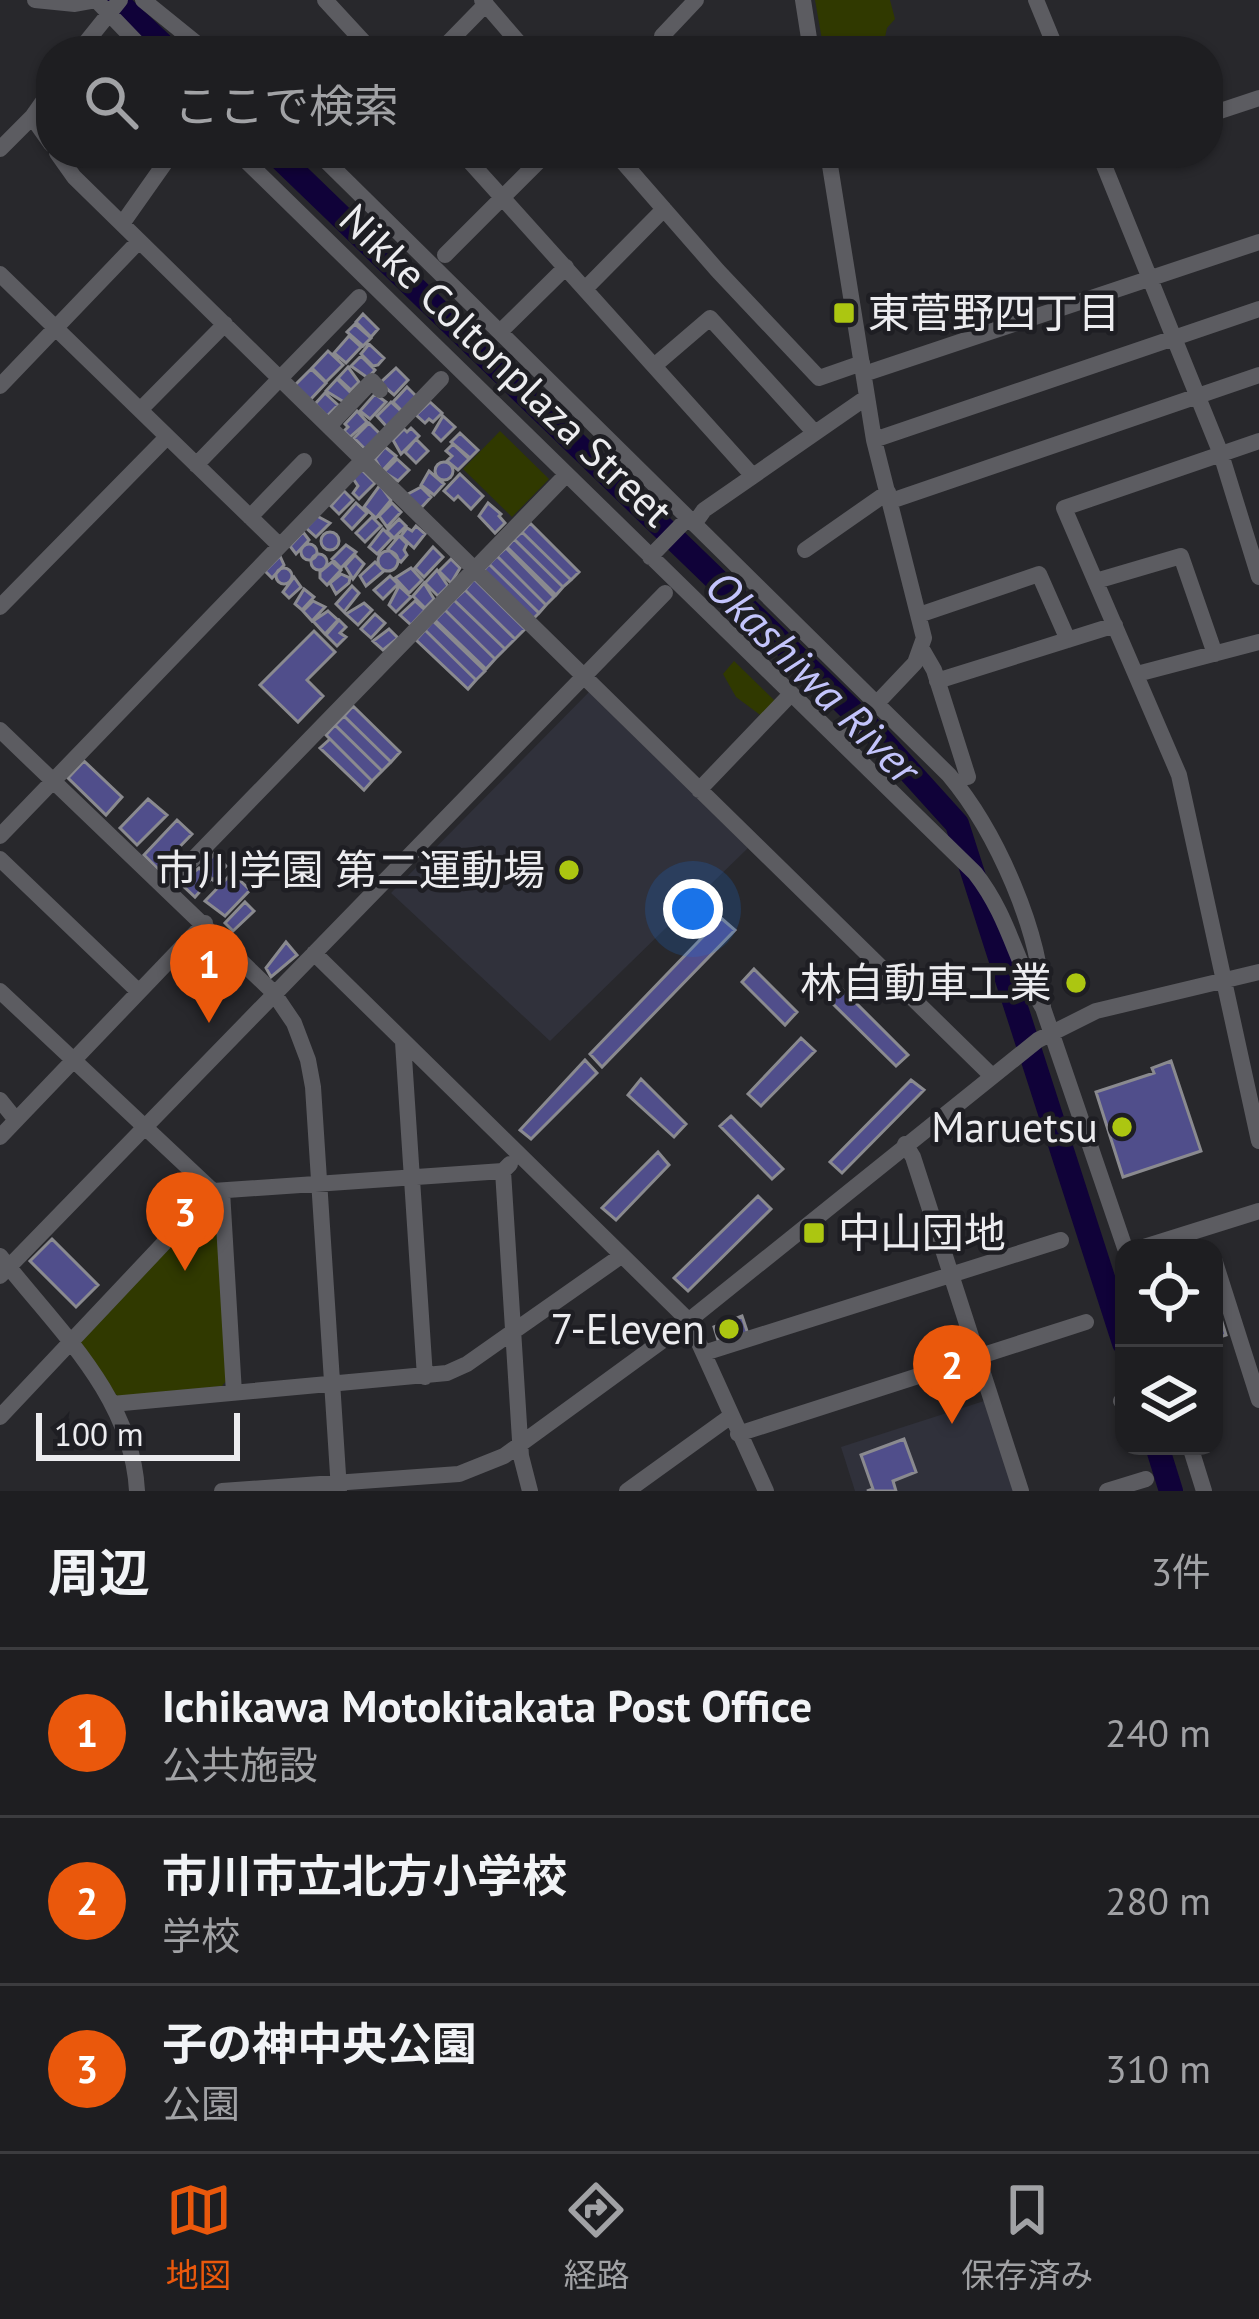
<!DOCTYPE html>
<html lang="ja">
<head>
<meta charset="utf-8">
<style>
	:root { --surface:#1e1e21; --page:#26272a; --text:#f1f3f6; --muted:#a1a2a5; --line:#3c3c3f; --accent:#ea580c }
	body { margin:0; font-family:"PT Sans","Noto Sans JP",sans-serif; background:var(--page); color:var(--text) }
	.controls { position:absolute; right:36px; bottom:36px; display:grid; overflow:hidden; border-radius:24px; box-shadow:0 3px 9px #0004 }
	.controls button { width:108px; height:108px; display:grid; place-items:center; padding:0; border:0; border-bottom:3px solid var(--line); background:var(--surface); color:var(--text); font:60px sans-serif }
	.scale { position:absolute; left:36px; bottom:30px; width:204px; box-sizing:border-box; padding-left:12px; border:6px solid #ececef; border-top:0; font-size:33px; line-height:42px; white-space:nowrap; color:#ececef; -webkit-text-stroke:9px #1e1e23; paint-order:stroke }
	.you { position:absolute; left:693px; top:909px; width:42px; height:42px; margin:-30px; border:9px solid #fff; border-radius:50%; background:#1a73e8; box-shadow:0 0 0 18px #1a73e833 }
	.badge { display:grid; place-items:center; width:78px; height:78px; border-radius:50%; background:var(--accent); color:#fff; font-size:39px; font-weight:700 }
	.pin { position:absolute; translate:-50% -99px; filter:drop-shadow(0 3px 6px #0008) }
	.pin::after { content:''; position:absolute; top:63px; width:42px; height:36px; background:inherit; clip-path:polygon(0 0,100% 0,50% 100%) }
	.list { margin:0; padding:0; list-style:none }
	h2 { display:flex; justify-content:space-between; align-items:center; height:156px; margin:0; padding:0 48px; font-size:51px }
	h2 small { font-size:39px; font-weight:400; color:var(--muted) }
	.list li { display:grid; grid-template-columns:78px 1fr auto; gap:36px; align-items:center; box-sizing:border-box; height:168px; padding:0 48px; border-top:3px solid var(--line) }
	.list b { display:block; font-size:45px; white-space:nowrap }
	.list p { margin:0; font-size:39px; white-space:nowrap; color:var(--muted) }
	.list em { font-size:39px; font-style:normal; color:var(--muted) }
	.icon { flex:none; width:66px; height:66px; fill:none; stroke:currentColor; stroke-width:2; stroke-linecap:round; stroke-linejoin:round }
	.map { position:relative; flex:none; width:1259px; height:1491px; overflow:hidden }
	.search { position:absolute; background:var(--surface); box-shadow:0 3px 9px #0004; left:36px; right:36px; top:36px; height:132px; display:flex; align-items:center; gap:30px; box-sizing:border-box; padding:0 42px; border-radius:48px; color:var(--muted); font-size:45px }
	.sheet { height:660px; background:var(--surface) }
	nav { display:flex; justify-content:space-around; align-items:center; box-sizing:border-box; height:168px; border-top:3px solid var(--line); background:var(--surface); font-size:33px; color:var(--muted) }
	nav a { display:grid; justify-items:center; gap:6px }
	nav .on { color:var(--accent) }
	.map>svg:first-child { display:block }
	.built { fill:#30313b }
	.green { fill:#303900 }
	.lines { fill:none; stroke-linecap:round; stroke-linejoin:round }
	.river { stroke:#100239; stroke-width:24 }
	.building { fill:#504e8b; stroke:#8a8a8f; stroke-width:3 }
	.minor { stroke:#5c5c61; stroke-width:16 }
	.poi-dot { fill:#acc611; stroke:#1e1e23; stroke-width:4.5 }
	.labels { text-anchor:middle; stroke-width:9; stroke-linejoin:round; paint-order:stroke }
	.poi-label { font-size:42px; fill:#ececef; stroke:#1e1e23; text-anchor:end }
	.street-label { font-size:42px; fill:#ececef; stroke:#1e1e23 }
	.water-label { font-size:45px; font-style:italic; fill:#c3c4fb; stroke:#1e1e23 }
</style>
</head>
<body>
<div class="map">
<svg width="1259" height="1491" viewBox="0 0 1259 1491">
	<rect width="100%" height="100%" fill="#28282c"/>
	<path class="built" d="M589 692 748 848 550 1041 391 893Z
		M984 1401 1014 1491H855L841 1447Z"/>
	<path class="green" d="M815 0H890L895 19 887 28 882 51H824Z
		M500 431 549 479 512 517 463 469Z
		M734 661 776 702 763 717 736 697 723 674Z
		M215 1199 227 1380 222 1386 118 1397 78 1343Z"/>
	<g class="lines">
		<path class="river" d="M115 0 169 51
			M275 153 872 730 957 824 1124 1343
			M1157 1446 1171 1491"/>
	</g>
	<path class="building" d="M363 314 378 329 371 337 356 322Z
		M355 324 371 338 363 346 347 332Z
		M349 336 361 347 346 363 334 353Z
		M369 344 384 358 378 365 373 366 361 354Z
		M328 351 343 365 326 382 312 368Z
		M361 356 375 370 368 378 351 366Z
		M348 367 359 382 351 390 338 378Z
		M396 368 408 380 394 395 380 383Z
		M311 369 326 383 309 401 294 386Z
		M337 379 352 394 344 402 326 391Z
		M407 387 416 396 402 411 393 402Z
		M325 393 338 405 327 416 315 404Z
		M375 394 386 402 370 419 360 411Z
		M391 402 402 412 387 427 377 416Z
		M430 402 442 413 433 422 429 419 425 423 416 415Z
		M357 411 367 422 350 437 344 431 348 427 345 424Z
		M443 416 455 427 441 441 433 433Z
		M369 423 380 434 365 449 354 438Z
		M411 428 419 436 401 454 393 440 404 429 407 432Z
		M460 433 478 450 470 458 451 442Z
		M416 439 428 451 416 463 405 452Z
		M453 444 469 459 458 470 447 461 452 456 446 451Z
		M385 447 396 456 382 471 375 459Z
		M397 459 409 470 398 481 384 472Z
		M435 471a9 9 0 1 1 18 0a9 9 0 1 1-18 0Z
		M360 468 375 483 359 499 353 493 358 486 352 477Z
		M429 471 444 484 434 495 421 485Z
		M460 474 483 496 471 509 458 496 454 500 444 491Z
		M380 485 391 500 376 518 364 507Z
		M421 487 431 497 420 509 406 495Z
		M344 491 353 500 339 514 331 506Z
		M356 503 367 513 352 529 342 519Z
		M392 503 401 512 387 527 379 516Z
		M488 503 501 514 499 516 505 523 495 533 479 516Z
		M317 516 330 523 316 537 306 528Z
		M372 517 381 526 365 542 356 533Z
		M399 519 406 526 394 538 387 531Z
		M530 523 579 572 571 580 522 532Z
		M416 526 425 534 414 548 401 536 407 528 412 531Z
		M383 529 392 538 377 554 369 547Z
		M321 541a9 9 0 1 1 18 0a9 9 0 1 1-18 0Z
		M303 532 309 540 296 554 290 546Z
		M522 532 571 580 563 587 514 539Z
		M399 536 407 544 404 550 407 555 401 562 388 549Z
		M514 539 563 587 556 595 507 547Z
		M301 552a8 8 0 1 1 16 0a8 8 0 1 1-16 0Z
		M346 545 356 552 341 568 332 559Z
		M433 547 443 557 424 577 415 568Z
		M506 548 554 597 546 605 497 556Z
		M378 561a10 10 0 1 1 20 0a10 10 0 1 1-20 0Z
		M311 562a8 8 0 1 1 16 0a8 8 0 1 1-16 0Z
		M355 555 364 564 353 579 345 566Z
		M280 556 284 565 272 578 265 571Z
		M497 556 546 605 539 613 489 564Z
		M451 559 460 568 451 583 439 571Z
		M332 562 341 570 327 585 320 578V572Z
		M375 562 384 571 366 586 360 576Z
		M489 564 539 613 532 620 482 572Z
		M276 576a8 8 0 1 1 16 0a8 8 0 1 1-16 0Z
		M411 568 422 580 409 593 395 578Z
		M437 570 448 586 438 596 425 583Z
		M341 574 350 578 349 583 336 594 330 583Z
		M390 576 398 584 383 599 374 590Z
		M294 577 301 587 289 598 283 592Z
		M474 579 525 629 515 639 465 590Z
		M424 583 434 599 425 608 413 596Z
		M352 586 359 593 344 612 336 604Z
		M399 586 411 597 396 612 389 605Z
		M304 589 314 597 302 610 295 604Z
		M465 590 515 639 505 649 454 600Z
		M454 600 505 649 495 659 445 610Z
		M313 601 325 607 312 621 303 611Z
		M415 601 425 610 411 625 400 615Z
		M364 603 372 610 358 625 346 614Z
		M445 610 495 659 486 669 435 620Z
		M328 611 338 620 325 634 313 621Z
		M375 614 385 623 371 638 361 629Z
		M339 620 346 627 340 633 346 637 337 646 326 635Z
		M433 621 485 671 476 680 425 630Z
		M389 629 398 638 383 650 373 641Z
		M425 630 476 680 468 689 416 640Z
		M314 631 335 652 307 680 323 696 298 722 260 685Z
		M353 706 400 752 391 762 344 716Z
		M344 716 391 762 382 771 335 725Z
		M335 725 382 771 372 781 326 735Z
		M330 739 372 781 364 790 320 748Z
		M84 761 122 797 106 815 68 778Z
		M148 799 167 815 137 845 120 828Z
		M177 820 192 834 158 869 144 855Z
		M214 854 226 866 213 880 203 869Z
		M199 868 211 879 195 897 180 883Z
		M232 873 250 890 225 916 205 901Z
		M245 902 254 911 233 931 225 923Z
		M721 918 735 930 602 1067 590 1054Z
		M286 942 297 955 271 977 266 968Z
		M754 969 797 1012 785 1025 742 982Z
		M841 988 908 1055 896 1066 829 1000Z
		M801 1038 815 1051 761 1106 748 1094Z
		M585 1060 597 1073 531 1139 520 1130Z
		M1171 1061 1201 1151 1123 1177 1096 1092 1154 1073 1152 1068Z
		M641 1079 686 1124 674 1137 628 1095Z
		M911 1080 924 1090 842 1173 830 1162Z
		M731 1116 783 1169 772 1179 720 1126Z
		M658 1152 669 1165 616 1220 602 1208Z
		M758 1196 771 1209 688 1291 674 1278Z
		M52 1239 98 1285 76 1307 30 1261Z
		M1214 1296 1226 1335 1214 1339Z
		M742 1316 748 1334 719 1343 714 1327Z
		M904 1439 916 1472 893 1481 896 1491H867L873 1489 861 1455Z"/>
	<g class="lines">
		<path class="minor" d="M35 0 75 4 97 0
			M96 0 145 51
			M143 0 206 51
			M325 0 372 51
			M482 0 526 51
			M803 0 811 51
			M1036 0 1057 51
			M662 36 696 0
			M79 51 120 0
			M440 51 486 4
			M1208 115 1259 98
			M32 117 51 144
			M0 149 32 117 51 90
			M57 153 74 177 992 1076
			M238 153 975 873C1010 918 1015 962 1043 1008L1125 1248
			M318 153 949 775C996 831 1042 933 1043 1007
			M462 153 753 476
			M615 153 718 271 819 378 862 363
			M828 153 874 440 924 638 915 663 841 741
			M1099 153 1221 454 1259 577
			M122 224 165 163
			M445 255 547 153
			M0 274 278 544
			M585 289 664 209
			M500 332 566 267
			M654 366 710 318 815 433
			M864 374 1259 242
			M0 386 139 241
			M140 410 225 324
			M329 426 372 381 380 390
			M874 440 1259 309
			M1259 441 1064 508 1179 775 1259 1141
			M196 465 359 297
			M891 501 1259 375
			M250 517 304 461
			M694 524 704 510 867 397
			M805 550 888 492
			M650 557 688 518
			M1096 581 1181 556 1215 654
			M0 607 167 437
			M919 615 1039 574 1068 640
			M923 651 934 670 968 777
			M1137 674 1259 642
			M937 681 1115 625
			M0 730 273 992 294 1023 308 1060 313 1087 339 1490
			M699 790 791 694
			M0 836 441 379
			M0 859 139 992
			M166 887 566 475
			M314 953 689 1321 766 1491
			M0 991 213 1191
			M403 1042 425 1377
			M0 1100 16 1120
			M0 1137 205 923
			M905 1144 913 1157 1021 1491
			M510 1164 503 1171 521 1456 530 1491
			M222 1191 234 1393
			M1141 1248 1259 1211
			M0 1256C55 1327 132 1395 137 1491
			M1214 1259 1259 1400
			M0 1276 665 593
			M704 1353 1061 1240
			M1121 1401 1124 1400
			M112 1404 447 1373 467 1364 621 1256
			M0 1417 213 1191 503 1171
			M738 1434 1086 1322
			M1190 1446 1204 1491
			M222 1491 459 1474 504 1456 677 1330 1038 1040 1096 1011 1259 972
			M627 1491 731 1416
			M1107 1491 1146 1479"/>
	</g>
	<g class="poi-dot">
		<rect x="832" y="301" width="24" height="24" rx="6"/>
		<circle cx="569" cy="870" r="12"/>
		<circle cx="1076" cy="983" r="12"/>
		<circle cx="1122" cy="1127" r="12"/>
		<rect x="802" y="1221" width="24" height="24" rx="6"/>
		<circle cx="729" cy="1329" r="12"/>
	</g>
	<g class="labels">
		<g class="poi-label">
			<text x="868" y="328" text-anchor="start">東菅野四丁目</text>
			<text x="545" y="885">市川学園 第二運動場</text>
			<text x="1052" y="998">林自動車工業</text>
			<text x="1098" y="1142">Maruetsu</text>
			<text x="838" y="1248" text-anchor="start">中山団地</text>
			<text x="705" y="1344">7-Eleven</text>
		</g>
		<g class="street-label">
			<text transform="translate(506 365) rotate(44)" y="15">Nikke Coltonplaza Street</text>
		</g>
		<g class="water-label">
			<text transform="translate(813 677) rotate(45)" y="16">Okashiwa River</text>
		</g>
	</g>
</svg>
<div class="controls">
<button><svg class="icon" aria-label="locate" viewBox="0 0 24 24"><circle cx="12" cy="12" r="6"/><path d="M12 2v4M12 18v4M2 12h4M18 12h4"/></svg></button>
<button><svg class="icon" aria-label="layers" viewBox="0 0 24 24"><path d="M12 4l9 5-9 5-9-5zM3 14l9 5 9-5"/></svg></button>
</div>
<div class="scale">100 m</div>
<div class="you"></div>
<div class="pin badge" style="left:209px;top:1023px">1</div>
<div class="pin badge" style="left:952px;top:1424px">2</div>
<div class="pin badge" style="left:185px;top:1271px">3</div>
<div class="search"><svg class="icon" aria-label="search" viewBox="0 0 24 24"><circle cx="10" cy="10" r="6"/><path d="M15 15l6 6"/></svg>ここで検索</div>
</div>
<section class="sheet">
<h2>周辺<small>3件</small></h2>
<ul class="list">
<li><span class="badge">1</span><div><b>Ichikawa Motokitakata Post Office</b><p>公共施設</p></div><em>240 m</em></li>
<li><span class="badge">2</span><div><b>市川市立北方小学校</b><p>学校</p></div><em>280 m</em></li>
<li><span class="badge">3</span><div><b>子の神中央公園</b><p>公園</p></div><em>310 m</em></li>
</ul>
</section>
<nav>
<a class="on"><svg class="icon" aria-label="map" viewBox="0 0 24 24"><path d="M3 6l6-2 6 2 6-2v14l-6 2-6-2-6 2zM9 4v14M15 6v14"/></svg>地図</a>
<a><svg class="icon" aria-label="directions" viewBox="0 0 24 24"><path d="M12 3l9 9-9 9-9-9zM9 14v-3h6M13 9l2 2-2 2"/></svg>経路</a>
<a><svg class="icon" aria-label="saved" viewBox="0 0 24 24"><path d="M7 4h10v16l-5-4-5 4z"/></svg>保存済み</a>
</nav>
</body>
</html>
